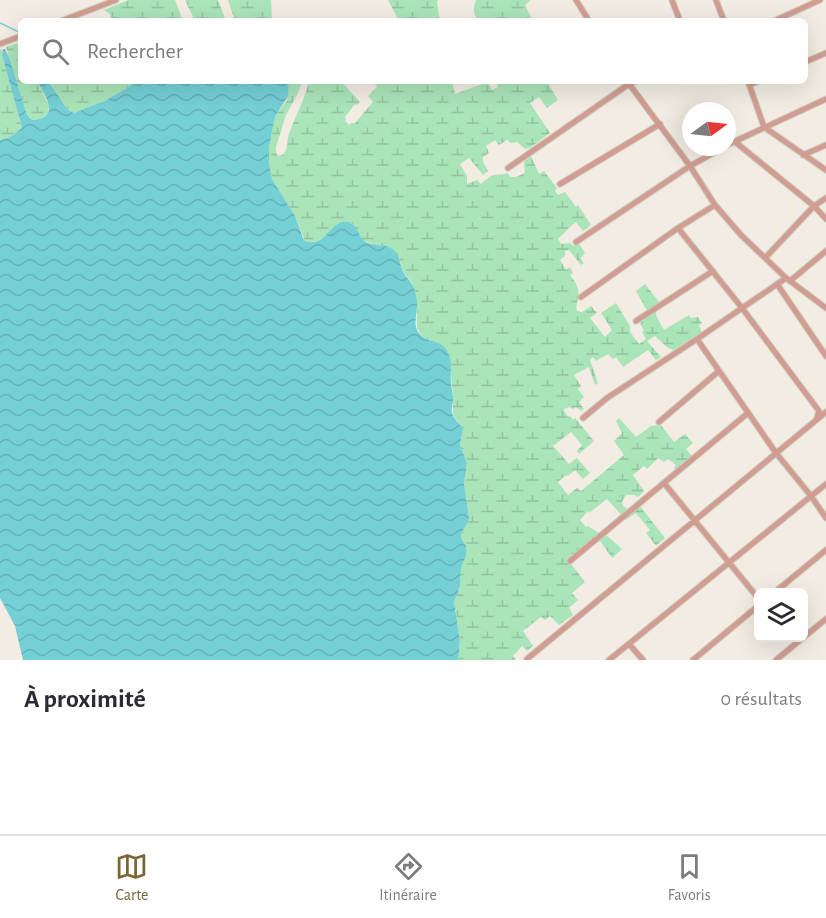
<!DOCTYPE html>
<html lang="fr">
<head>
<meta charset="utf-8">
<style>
	:root { --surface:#fff; --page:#f2f2f3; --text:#2b2b33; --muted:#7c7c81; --line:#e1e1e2; --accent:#796635 }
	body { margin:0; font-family:"Alegreya Sans",sans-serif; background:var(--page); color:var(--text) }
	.controls { position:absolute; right:18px; bottom:18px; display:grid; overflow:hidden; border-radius:9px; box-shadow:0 6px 24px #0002 }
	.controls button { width:54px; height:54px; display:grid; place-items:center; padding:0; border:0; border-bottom:2px solid var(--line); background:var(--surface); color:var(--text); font:30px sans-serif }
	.compass { position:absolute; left:682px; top:102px; width:54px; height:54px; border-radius:50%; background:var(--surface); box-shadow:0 6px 24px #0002; rotate:75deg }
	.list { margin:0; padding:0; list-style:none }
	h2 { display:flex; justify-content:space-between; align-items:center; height:78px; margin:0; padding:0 24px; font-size:26px }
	h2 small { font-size:20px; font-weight:400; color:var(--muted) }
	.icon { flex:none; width:33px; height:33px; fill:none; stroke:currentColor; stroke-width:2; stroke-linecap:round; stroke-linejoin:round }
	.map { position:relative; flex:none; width:826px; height:660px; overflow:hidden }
	.search { position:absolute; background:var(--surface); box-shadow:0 6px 24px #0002; left:18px; right:18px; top:18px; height:66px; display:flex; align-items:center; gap:15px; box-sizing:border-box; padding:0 21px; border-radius:9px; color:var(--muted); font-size:22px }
	.sheet { height:174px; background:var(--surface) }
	nav { display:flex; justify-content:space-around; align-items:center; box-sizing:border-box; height:84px; border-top:2px solid var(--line); background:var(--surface); font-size:16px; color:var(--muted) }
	nav a { display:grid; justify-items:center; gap:3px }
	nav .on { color:var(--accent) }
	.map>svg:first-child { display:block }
	.wetland { fill:url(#wetland-marsh) }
	.water { fill:url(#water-waves) }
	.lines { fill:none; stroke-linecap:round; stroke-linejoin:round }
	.stream { stroke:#75d0d6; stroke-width:1.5 }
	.minor-casing { stroke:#cfcac1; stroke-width:7 }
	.minor { stroke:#d29d91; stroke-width:5 }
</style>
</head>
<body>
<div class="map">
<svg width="826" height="660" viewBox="0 0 826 660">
	<defs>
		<pattern id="wetland-marsh" width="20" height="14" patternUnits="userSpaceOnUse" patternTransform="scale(1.5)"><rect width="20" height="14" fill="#aae4b9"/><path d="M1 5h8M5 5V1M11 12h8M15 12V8" fill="none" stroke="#92c39e"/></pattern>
		<pattern id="water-waves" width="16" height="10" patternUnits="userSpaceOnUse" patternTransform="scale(1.5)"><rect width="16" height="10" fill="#75d0d6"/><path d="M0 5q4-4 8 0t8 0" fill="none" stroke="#65b2b7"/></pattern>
	</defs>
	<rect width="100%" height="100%" fill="#f2ece2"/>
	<path class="wetland" d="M128 0H175L183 21H111L110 14 104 10Z
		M185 0H218L226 21H195Z
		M228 0H271L272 21H235Z
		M388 0H438L437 2 440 21H391L397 17Z
		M476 0H531L525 5 531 17 525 21H480C472 15 473 8 476 0Z
		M21 42V81H37L49 106 48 114 40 119 32 120 27 115 9 57 6 47Z
		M0 49 2 50V55L22 128 10 137 0 140Z
		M48 81H132L133 83 130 86 98 104 74 113 68 110Z
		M289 81H302V83L297 95 286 115 276 147V152L278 156 284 154C289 146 286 139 290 131 296 114 305 99 309 81H341L360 102 357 105 355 104 345 117 346 119 345 121 349 125 352 123 354 124 373 102 368 96 377 87 373 81H452L455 94 488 82 492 90 498 87 496 81H553L549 85 558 100 547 108 539 97 530 103 550 133 531 147 525 149 517 142 511 143 507 140 499 145 495 140 486 146 489 153 483 157V162L488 171 483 175 469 158 460 164 467 176V184L477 180 481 184C485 180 490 176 495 175 500 174 503 175 507 173L511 177H516L525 173 524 162 531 156 539 174 544 171 557 188 555 191 558 195 565 192 576 207 578 205 591 225 583 231 576 222 572 225 558 239 561 244 570 243 573 246 579 244 585 253 580 259 584 263 581 265 569 250 565 251V256L560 260 566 270 570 267 573 273 570 275C573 279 577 284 578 289 580 297 575 303 577 311L582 312 591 306 597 313 590 318 605 337 612 330 601 313 616 303 630 326V332L639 344 646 339 642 332 644 330 640 324 642 320 649 314 636 291 645 284 659 302C651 312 659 320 664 330L689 315 691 318 698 317 702 323 699 325 702 333 673 350 668 348 655 336 647 341 661 357 656 360 648 350 623 367 616 357 613 359 608 354 596 361 593 357 590 360 598 383 595 385 589 367 574 375 581 386 578 389 584 397 579 402 584 409 581 411 576 407 573 409 569 407 564 409V411L568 417 570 416 573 420 575 418 594 441 579 454 577 451 582 445 571 432 553 446 569 464 577 458 590 473 583 479 575 470 568 476 566 475 558 482 568 495 577 488 581 491 624 455 614 441 622 433 616 421 619 418 636 437 651 426 661 425 674 442 685 434 693 443 686 449 695 460 671 481 667 478 675 471 674 468 676 465 668 459 664 462 658 458 647 469 644 466 633 475 644 491 638 497 634 495H626L622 502 623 506 632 512 640 506 665 538 656 546 646 533 650 530 636 513 626 520 607 499 589 513 588 511 580 520 586 527 588 526 603 536 605 534 622 549 612 558 600 541 570 558 568 560 585 582 572 593 578 600 569 608 573 615 559 625 550 616 545 620 541 617 523 631 533 646 527 651 522 646 513 656 516 660H458L460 642 454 602 460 586 461 568 466 556V546L461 538V534L468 522 469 517 464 483 467 463 460 445 462 434 459 423 453 415V395L449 355 446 349 422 336 417 328V306L414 289 412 282 403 272 399 257 378 246 363 240 352 223 337 224C328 234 320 245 305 241L295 216 272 179 269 163V148L274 121 276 115 287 100Z"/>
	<path class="water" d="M3 49H5L9 57 27 115 32 120C62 118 45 96 37 81H48L68 110 74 113 104 101 130 86 132 81H289L288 96 276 115 274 121 269 148V163L272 179 295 216 303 238 305 241C328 248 330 218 348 222 358 224 358 237 366 242 375 247 385 243 392 249 400 254 399 261 402 269 404 276 409 278 412 284 415 289 416 296 417 302 418 312 412 325 419 333 428 345 445 337 450 358 452 366 450 373 451 381 451 387 453 393 453 400 453 404 451 409 452 413 454 419 459 423 463 428L460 445 467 463 464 483 469 517 468 522 461 534V538L466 546V556L461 568 460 586 454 602 460 642 458 660H23L15 626 0 598V140L10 137 22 128 2 55Z"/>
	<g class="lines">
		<path class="stream" d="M0 23 21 33"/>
		<defs>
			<path id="minor" d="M576 0 589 21
				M672 0 680 21
				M716 0 724 21
				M61 21 116 0
				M774 21 820 0
				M0 44 21 36
				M805 62 826 53
				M627 81 690 166 715 205 741 235 786 278 826 308
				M748 81 764 127 826 170
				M749 85 759 81
				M734 141 814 206 826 219
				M727 145 826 99
				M803 155 826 145
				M508 168 629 84 636 81
				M560 184 660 124
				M678 228 742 308 819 411 817 418
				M576 242 690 166 724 147
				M765 258 814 206 826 198
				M790 281 826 251
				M777 284 826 356
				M581 297 678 228 715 205
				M636 321 713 271
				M697 339 776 453 811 496 826 518
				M583 418 607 398 697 339 786 278
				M659 422 719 371
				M664 483 758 598
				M570 561 748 413
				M775 592 826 550
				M629 644 643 660
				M527 659 826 412
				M609 660 826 484
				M693 660 758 606
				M776 660 826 619"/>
		</defs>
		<use href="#minor" class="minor-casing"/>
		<use href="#minor" class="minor"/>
	</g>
</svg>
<div class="controls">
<button><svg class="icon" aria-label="layers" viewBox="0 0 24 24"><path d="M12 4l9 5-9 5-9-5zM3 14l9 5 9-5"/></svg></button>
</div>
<svg class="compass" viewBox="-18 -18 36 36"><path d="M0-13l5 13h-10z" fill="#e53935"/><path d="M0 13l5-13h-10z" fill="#7c7c81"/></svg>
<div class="search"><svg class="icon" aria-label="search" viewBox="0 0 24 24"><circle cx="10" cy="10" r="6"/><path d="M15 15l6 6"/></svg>Rechercher</div>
</div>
<section class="sheet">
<h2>À proximité<small>0 résultats</small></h2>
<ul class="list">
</ul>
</section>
<nav>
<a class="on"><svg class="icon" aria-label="map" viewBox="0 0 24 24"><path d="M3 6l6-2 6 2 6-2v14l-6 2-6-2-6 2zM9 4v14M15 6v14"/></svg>Carte</a>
<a><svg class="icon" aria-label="directions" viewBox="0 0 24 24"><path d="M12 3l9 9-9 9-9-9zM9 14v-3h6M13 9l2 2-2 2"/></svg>Itinéraire</a>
<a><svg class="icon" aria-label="saved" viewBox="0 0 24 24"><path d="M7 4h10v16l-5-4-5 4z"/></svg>Favoris</a>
</nav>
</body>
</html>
